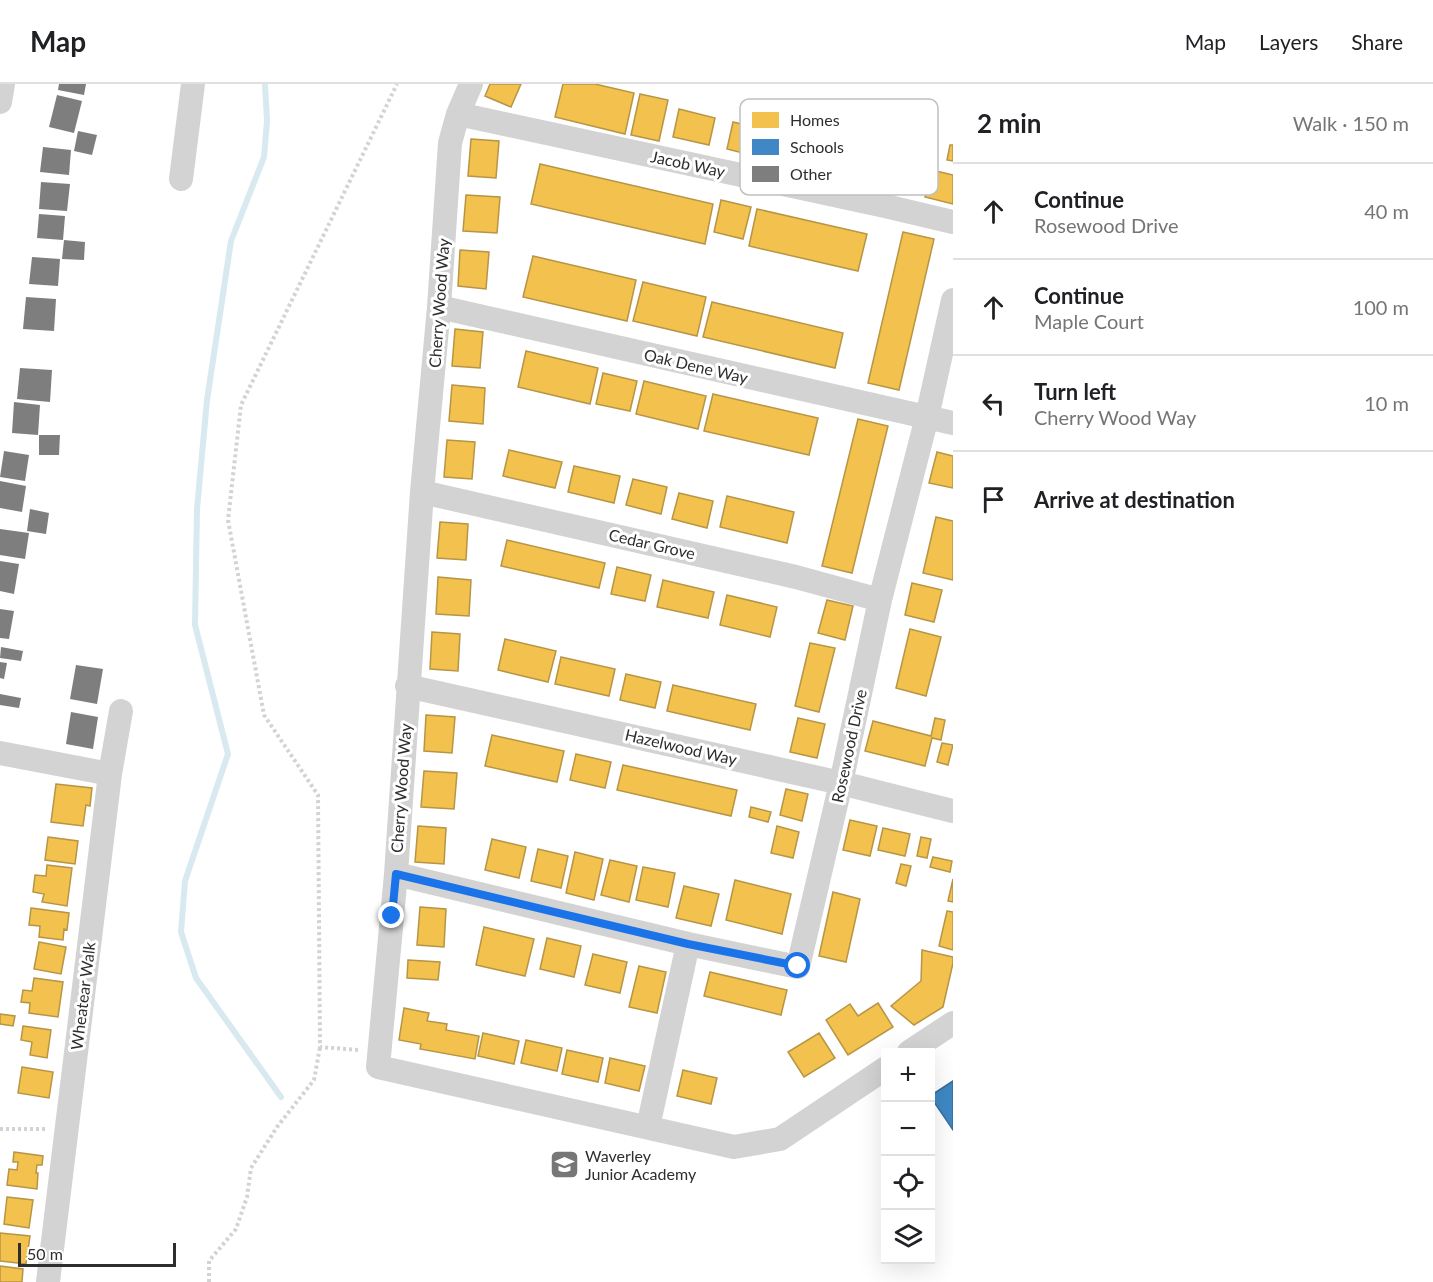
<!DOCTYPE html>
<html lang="en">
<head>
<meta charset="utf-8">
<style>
	:root { --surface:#fff; --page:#f2f2f2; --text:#202124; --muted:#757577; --line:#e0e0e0 }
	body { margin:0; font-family:Lato,sans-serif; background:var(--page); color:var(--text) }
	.controls { position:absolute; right:18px; bottom:18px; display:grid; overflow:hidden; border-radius:0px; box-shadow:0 6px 24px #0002 }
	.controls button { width:54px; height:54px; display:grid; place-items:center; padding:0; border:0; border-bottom:2px solid var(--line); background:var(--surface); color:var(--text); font:30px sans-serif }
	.scale { position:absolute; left:18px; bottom:15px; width:158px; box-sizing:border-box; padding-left:6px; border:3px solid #2e2e2e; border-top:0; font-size:16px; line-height:21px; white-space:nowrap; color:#2e2e2e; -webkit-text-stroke:4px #fff; paint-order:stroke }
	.stop { position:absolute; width:18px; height:18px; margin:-14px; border:4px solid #1a73e8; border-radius:50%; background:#fff }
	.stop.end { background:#1a73e8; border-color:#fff; box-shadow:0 2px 6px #0008 }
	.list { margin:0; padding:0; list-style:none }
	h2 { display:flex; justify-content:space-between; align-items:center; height:78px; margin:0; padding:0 24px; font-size:26px }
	h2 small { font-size:20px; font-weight:400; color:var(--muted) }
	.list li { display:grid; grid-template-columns:39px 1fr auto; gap:18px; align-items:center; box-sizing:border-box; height:96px; padding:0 24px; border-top:2px solid var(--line) }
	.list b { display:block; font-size:22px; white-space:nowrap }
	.list p { margin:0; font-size:20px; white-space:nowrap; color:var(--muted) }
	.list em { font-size:20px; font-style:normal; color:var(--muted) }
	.icon { flex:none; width:33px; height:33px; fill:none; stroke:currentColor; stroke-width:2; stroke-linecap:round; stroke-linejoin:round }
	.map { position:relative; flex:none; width:953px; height:1198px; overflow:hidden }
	header { display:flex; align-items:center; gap:36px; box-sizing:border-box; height:84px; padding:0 30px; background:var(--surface); border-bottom:2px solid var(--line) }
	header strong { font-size:28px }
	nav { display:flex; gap:33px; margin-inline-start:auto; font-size:21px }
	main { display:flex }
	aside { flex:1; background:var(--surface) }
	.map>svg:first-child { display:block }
	.homes { fill:#f2c14e; stroke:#b79544; stroke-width:1.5 }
	.schools { fill:#3f88c5; stroke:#3a6d98; stroke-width:1.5 }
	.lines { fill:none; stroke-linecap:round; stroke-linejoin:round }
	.stream { stroke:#d9e9f0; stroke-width:6 }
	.building { fill:#7e7e7e }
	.path { stroke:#d3d3d3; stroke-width:4; stroke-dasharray:3 3; stroke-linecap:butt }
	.minor { stroke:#d3d3d3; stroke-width:24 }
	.route { stroke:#1a73e8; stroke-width:8 }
	.labels { text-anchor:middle; stroke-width:6; stroke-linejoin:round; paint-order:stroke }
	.street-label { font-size:16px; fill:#2e2e2e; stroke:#fff }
	.poi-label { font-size:16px; fill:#2e2e2e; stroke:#fff; text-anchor:start }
	.key { fill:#fff; stroke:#c0c0c0; stroke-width:1.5 }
	.key-label { font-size:16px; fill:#2e2e2e }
</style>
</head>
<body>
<header>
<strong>Map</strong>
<nav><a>Map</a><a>Layers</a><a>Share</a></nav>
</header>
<main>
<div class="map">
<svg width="953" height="1198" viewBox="0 0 953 1198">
	<rect width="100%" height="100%" fill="#fff"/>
	<path class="homes" d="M490 0H521L511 23 485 12Z
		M563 0H595L634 9 625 50 555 33Z
		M640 10 668 16 659 57 631 51Z
		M679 25 715 34 709 61 673 53Z
		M733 38 769 46 763 74 727 65Z
		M471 55 499 57 496 94 468 92Z
		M950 61H953V77L947 76Z
		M540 80 713 120 705 160 531 120Z
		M932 86 953 91V120L925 113Z
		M466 111 500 113 497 149 463 147Z
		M721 116 751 123 743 155 714 148Z
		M757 125 867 150 858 187 749 162Z
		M903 148 934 155 899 306 868 299Z
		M460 166 489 168 486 205 458 202Z
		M533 172 636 196 627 237 523 213Z
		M643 198 706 213 697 252 633 237Z
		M712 218 843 249 835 284 703 253Z
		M455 245 483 248 480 284 452 282Z
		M526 267 598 284 590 320 518 303Z
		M603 289 637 297 630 327 596 320Z
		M644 297 706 312 698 345 636 330Z
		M452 301 485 304 483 340 449 337Z
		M713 310 818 334 809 371 704 347Z
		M858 335 888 342 852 489 822 482Z
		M447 356 475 358 472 395 444 393Z
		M509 366 562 378 555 404 503 392Z
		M937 368 953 372V404L929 399Z
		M574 382 620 392 614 419 568 408Z
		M633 395 667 403 661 430 626 421Z
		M679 409 713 417 707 444 672 435Z
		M727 412 794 428 787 459 720 443Z
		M936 433 953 437V496L923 489Z
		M440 438 468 440 466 476 437 474Z
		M507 456 605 479 599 504 501 482Z
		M617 483 651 491 645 517 611 510Z
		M438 493 471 496 469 532 436 530Z
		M663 496 714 508 708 534 657 523Z
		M912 499 942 506 934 538 905 531Z
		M727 511 777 523 770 553 720 541Z
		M827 516 853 522 845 556 818 549Z
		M910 545 941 553 926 612 896 604Z
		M432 548 460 550 458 587 430 585Z
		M505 555 556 567 548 598 498 586Z
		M810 559 835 564 819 628 795 622Z
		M561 573 615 585 609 612 555 600Z
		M626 590 661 598 655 624 620 616Z
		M673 601 756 620 750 646 667 627Z
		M426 631 455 633 452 669 424 667Z
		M798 634 825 640 817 674 790 668Z
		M935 634 945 636 941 656 932 654 925 682 865 667 873 637 931 652Z
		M492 651 564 667 557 698 485 682Z
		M942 659 953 661 948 681 937 678Z
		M576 670 611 678 605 704 570 696Z
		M623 681 737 706 731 732 617 706Z
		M424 687 457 689 454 725 421 723Z
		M56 700 92 704 90 722 86 721 83 742 51 738Z
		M786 705 808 710 802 737 780 731Z
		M751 723 771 728 768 738 749 733Z
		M850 736 877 742 870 772 843 766Z
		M418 742 446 744 444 780 415 778Z
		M777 742 799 748 793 774 771 769Z
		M883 744 910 750 905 772 878 766Z
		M48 753 78 757 75 780 45 776Z
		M921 753 931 755 927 774 917 772Z
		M492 755 526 763 519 794 485 786Z
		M538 765 568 772 561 804 531 797Z
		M575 768 603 775 594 816 566 809Z
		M933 773 952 777 950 788 930 783Z
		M610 776 637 782 629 818 601 811Z
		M901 780 911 782 906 802 896 799Z
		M47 781 72 784 67 822 42 818 44 810 33 808 35 791 46 792Z
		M643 783 675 789 668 823 636 816Z
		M953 795V818L948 817Z
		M735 796 791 810 782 850 726 836Z
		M684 802 719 810 711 842 676 834Z
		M833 808 860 815 846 878 819 872Z
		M420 823 446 825 444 863 417 861Z
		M31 824 69 829 67 846 64 845 63 856 39 853 40 842 29 841Z
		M947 827 953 828V866L939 862Z
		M484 843 534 855 525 892 476 881Z
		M547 854 581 862 574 893 540 885Z
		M39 858 66 863 61 890 34 885Z
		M922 866 953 873V879L943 923 914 941 891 922 921 897Z
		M593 870 627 878 620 909 585 901Z
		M408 876 440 878 438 896 407 894Z
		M639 882 666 888 657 929 629 923Z
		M710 888 787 906 781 931 704 912Z
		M34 894 63 898 58 933 29 929 30 919 21 918 23 906 32 907Z
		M878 919 893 943 848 971 826 936 850 920 858 932Z
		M404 924 429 929 427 937 447 940 446 946 479 952 475 975 420 965 421 960 399 956Z
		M0 930 15 932 13 942 0 940Z
		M23 942 51 946 47 974 30 971 32 958 21 956Z
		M483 949 519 957 514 980 478 972Z
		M819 949 835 974 804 993 788 968Z
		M526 956 562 964 557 987 521 979Z
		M567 966 603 974 598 998 562 990Z
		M610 974 645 982 639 1007 605 999Z
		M22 983 53 988 49 1014 18 1009Z
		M683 986 717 994 711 1020 677 1012Z
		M14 1068 43 1072 42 1081H37L36 1089H38L37 1105 7 1101 9 1085 17 1086 18 1078H13Z
		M7 1113 33 1116 29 1144 4 1140Z
		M0 1149 30 1152 26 1180 0 1177Z
		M0 1182 23 1185 22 1198H0Z"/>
	<path class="schools" d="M953 997V1046L930 1012Z"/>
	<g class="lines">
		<path class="stream" d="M265 0 267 37 264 73 231 157 207 316 197 425 195 541 228 670 185 797 181 848 196 894 281 1013"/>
	</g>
	<path class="building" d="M59 0H86L84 11 58 6Z
		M57 11 82 17 74 49 49 43Z
		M78 47 97 51 92 71 74 67Z
		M43 63 71 66 69 91 40 88Z
		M41 98 70 100 67 127 39 125Z
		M39 130 65 132 63 156 37 154Z
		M64 156 85 158 84 176 62 175Z
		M32 173 60 175 58 202 29 200Z
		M26 213 56 215 54 247 23 245Z
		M20 284 52 286 50 318 17 315Z
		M14 318 40 321 38 351 12 349Z
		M39 351H60L59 371H39Z
		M4 367 29 371 25 397 0 393Z
		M0 397 26 402 22 428 0 424Z
		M30 425 49 429 46 450 27 447Z
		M0 445 29 449 25 475 0 471Z
		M0 477 19 480 14 510 0 507Z
		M0 525 14 527 9 555 0 554Z
		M1 563 23 567 21 577 0 574Z
		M0 578 7 579 4 595 0 594Z
		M76 581 103 585 97 620 70 615Z
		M0 610 21 614 19 624 0 621Z
		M71 628 98 633 93 665 66 660Z"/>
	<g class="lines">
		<path class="path" d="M358 966 320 963 318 711 264 631 228 436 241 321 397 0
			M0 1045H45
			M209 1198V1177L236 1145 247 1113 251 1084 277 1043 314 996 320 963"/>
		<path class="minor" d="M471 0 458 30 450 59 439 223 422 408 396 790 378 983 734 1063 780 1055 886 984
			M0 18 3 0
			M458 30 885 122 953 138
			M181 95 193 0
			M439 223 953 339
			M422 408 796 493 880 516
			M407 602 841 699 953 727
			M0 669 110 690
			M396 790 688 860 798 883 841 699 880 516 927 333 953 216
			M909 968 953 939
			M648 1043 688 860
			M48 1198 110 690 121 627"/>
	</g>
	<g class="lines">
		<path class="route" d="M392 832 396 790 688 860 798 882"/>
	</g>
	<defs>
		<symbol id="school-square" viewBox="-11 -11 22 22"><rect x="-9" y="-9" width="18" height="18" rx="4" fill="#777" stroke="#fff"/><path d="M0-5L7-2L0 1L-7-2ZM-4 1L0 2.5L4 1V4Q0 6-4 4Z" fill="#fff"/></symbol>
	</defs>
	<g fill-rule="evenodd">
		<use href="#school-square" x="548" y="1064" width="33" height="33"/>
	</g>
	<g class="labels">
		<g class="street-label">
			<text transform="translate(688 80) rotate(12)" y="6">Jacob Way</text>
			<text transform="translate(439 219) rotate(-86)" y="6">Cherry Wood Way</text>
			<text transform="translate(696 282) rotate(13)" y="6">Oak Dene Way</text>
			<text transform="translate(652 460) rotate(13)" y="6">Cedar Grove</text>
			<text transform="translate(849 662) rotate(-78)" y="6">Rosewood Drive</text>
			<text transform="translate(681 663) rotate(13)" y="6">Hazelwood Way</text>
			<text transform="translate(401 704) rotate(-86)" y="6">Cherry Wood Way</text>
			<text transform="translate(83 912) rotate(-83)" y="6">Wheatear Walk</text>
		</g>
		<g class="poi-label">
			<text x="585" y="1078">Waverley<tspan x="585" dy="18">Junior Academy</tspan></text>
		</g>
	</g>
	<rect x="740" y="15" width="198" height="96" rx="9" class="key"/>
	<rect x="752" y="28" width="27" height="16" fill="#f2c14e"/>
	<rect x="752" y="55" width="27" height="16" fill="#3f88c5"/>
	<rect x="752" y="82" width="27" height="16" fill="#7e7e7e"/>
	<g class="key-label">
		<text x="790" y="42">Homes</text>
		<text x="790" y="69">Schools</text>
		<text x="790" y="96">Other</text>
	</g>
</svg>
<div class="controls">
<button>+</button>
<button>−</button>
<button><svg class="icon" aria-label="locate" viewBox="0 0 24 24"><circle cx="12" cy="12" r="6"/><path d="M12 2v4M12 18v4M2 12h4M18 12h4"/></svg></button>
<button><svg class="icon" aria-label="layers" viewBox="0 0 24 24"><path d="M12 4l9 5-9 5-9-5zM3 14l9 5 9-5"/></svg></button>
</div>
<div class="scale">50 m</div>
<div class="stop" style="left:798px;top:882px"></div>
<div class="stop end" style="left:392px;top:832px"></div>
</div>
<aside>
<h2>2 min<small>Walk · 150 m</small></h2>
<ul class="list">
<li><svg class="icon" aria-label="ahead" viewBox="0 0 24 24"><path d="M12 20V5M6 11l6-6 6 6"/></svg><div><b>Continue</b><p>Rosewood Drive</p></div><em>40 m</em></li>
<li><svg class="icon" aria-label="ahead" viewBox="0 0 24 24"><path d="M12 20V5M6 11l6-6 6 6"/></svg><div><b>Continue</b><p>Maple Court</p></div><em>100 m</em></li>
<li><svg class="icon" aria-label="left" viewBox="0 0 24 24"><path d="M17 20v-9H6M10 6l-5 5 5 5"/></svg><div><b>Turn left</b><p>Cherry Wood Way</p></div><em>10 m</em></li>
<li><svg class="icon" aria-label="arrive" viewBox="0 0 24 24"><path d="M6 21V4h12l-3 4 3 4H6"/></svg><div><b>Arrive at destination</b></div></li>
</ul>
</aside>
</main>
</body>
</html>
